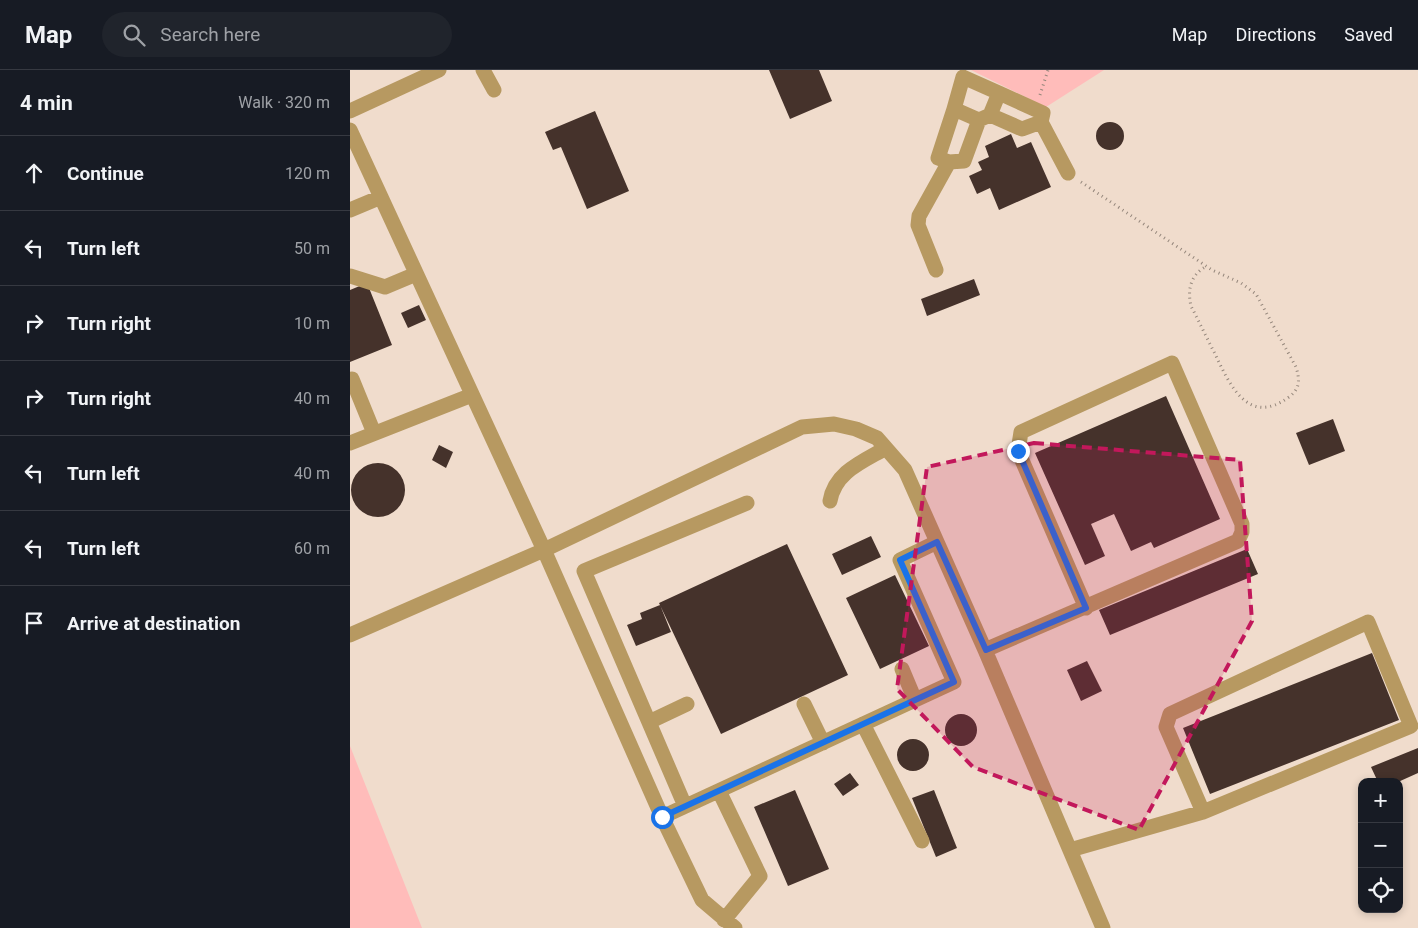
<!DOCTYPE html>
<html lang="en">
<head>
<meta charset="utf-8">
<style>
	:root { --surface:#171b24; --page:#20242c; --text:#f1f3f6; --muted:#9ea1a6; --line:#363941 }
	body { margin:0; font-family:Roboto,sans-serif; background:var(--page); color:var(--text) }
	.controls { position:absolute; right:15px; bottom:15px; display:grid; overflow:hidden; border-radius:10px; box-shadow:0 2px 8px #0003 }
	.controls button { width:45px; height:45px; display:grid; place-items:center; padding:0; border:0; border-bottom:1px solid var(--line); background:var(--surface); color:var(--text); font:25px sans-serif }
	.stop { position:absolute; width:15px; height:15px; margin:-11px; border:4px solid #1a73e8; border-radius:50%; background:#fff }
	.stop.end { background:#1a73e8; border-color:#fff; box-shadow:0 1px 5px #0008 }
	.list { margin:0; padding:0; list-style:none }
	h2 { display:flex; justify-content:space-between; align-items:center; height:65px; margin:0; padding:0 20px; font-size:21px }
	h2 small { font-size:16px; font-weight:400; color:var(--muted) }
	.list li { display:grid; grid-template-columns:32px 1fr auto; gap:15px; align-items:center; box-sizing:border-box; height:75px; padding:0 20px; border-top:1px solid var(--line) }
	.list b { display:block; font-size:19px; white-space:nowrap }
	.list em { font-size:16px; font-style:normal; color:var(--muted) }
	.icon { flex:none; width:28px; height:28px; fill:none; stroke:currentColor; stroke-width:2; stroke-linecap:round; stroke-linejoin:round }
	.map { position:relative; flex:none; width:1068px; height:858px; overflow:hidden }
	header { display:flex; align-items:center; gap:30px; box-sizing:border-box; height:70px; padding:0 25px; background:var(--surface); border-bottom:1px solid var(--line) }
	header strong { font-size:24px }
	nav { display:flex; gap:28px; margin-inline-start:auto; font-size:18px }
	.search { width:350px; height:45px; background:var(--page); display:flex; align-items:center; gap:12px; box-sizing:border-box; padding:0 18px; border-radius:28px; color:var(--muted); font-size:19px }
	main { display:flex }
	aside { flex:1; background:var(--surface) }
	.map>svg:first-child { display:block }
	.green { fill:#ffbcba }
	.building { fill:#45322b }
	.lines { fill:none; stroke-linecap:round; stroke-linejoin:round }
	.path { stroke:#94867b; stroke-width:3; stroke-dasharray:1 4; stroke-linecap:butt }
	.minor { stroke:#b79961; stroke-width:15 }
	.route { stroke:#1a73e8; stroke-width:6 }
	.marked { fill:#c2185b; fill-opacity:0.2; stroke:#c2185b; stroke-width:4; stroke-dasharray:10 6; stroke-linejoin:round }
</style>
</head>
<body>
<header>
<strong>Map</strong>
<div class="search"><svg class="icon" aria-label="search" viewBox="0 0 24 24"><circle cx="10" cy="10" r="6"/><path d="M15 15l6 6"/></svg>Search here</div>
<nav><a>Map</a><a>Directions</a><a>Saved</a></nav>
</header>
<main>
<aside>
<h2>4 min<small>Walk · 320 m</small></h2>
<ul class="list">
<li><svg class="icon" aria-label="ahead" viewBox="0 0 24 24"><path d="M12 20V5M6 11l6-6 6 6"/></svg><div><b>Continue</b></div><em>120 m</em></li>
<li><svg class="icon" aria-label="left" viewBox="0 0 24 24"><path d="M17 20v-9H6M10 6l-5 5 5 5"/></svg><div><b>Turn left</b></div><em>50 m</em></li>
<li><svg class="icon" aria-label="right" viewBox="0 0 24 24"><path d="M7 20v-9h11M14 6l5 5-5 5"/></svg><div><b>Turn right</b></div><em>10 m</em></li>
<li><svg class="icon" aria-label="right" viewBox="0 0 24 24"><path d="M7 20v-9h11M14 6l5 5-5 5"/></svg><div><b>Turn right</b></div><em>40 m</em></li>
<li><svg class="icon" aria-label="left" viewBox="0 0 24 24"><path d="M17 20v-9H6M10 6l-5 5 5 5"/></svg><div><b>Turn left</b></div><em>40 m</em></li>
<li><svg class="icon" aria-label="left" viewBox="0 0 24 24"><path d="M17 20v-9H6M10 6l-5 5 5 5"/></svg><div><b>Turn left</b></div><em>60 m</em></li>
<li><svg class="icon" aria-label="arrive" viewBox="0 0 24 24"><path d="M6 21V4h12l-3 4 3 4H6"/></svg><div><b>Arrive at destination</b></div></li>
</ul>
</aside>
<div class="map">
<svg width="1068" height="858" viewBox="0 0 1068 858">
	<rect width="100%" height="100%" fill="#f0dccc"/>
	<path class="green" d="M621 0H754L696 37Z
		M0 676 72 858H0Z"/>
	<path class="building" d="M419 0H469L482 31 440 49Z
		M245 41 279 121 237 139 211 77 203 80 195 62Z
		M746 66a14 14 0 1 1 28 0a14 14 0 1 1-28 0Z
		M661 64 667 78 681 72 701 117 649 140 640 118 627 124 619 106 632 100 628 92 639 87 635 76Z
		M624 209 630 225 577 246 571 229Z
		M17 213 42 275 0 292V220Z
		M69 235 76 250 58 258 51 243Z
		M816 326 870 449 804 478 801 472 781 481 764 444 741 454 755 486 735 495 685 383Z
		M983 349 995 381 959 395 946 363Z
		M89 375 103 382 96 398 82 390Z
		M1 420a27 27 0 1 1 54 0a27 27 0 1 1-54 0Z
		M521 466 531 487 492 505 482 484Z
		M437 474 498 605 371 664 309 533Z
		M897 479 908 504 760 565 749 540Z
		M545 505 579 576 530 599 496 528Z
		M310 535 321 562 286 576 277 555 292 549 290 543Z
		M1022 583 1049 650 860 724 833 658Z
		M737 591 752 621 731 631 717 600Z
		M595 660a16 16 0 1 1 32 0a16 16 0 1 1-32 0Z
		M547 685a16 16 0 1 1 32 0a16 16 0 1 1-32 0Z
		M1068 678V703L1048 712H1028L1021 697Z
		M500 703 509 715 493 726 484 714Z
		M445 720 479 799 438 816 404 737Z
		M584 720 607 778 586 787 562 728Z"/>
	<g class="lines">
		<path class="path" d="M690 25 698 0
			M731 112 862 200 891 213 906 224 946 297C950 310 950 319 939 327 898 357 880 315 865 284 857 268 849 252 841 236 837 219 841 204 857 196"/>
		<path class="minor" d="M133 0 144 20
			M604 39 588 88 599 92 614 91 629 50
			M0 41 89 0
			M640 45 649 23 613 7 604 39 629 50 640 45 672 59 691 52 693 43 649 23
			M691 52 718 103
			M0 60 194 480 312 747 352 830 385 858
			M0 140 31 127
			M586 200 568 155 569 146 599 92
			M0 206 35 217 66 204
			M2 309 24 363
			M0 373 122 325
			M480 431C485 402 512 392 536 378
			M0 565 194 480 452 357 484 354 506 359 527 368 555 400 635 580 753 858
			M635 580 888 471 892 462V454L822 293 671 362 668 381 736 538
			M552 599 565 630
			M454 634 473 673
			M299 652 337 634
			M513 654 572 771
			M369 721 410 806 374 850
			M335 736 234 501 397 433
			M312 747 604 612 550 490 587 472
			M720 780 853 742 1061 656 1018 552 820 644 816 657 853 742"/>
	</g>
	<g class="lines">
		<path class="route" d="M312 747 604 612 550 490 587 472 636 580 736 538 668 381"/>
	</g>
	<path class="marked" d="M684 373 890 390 902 551 789 760 623 697 547 619 577 397Z"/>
</svg>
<div class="controls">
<button>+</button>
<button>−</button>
<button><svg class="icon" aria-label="locate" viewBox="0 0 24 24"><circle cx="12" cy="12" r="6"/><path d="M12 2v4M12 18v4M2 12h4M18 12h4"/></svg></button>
</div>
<div class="stop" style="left:312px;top:747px"></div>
<div class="stop end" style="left:668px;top:381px"></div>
</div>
</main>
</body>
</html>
